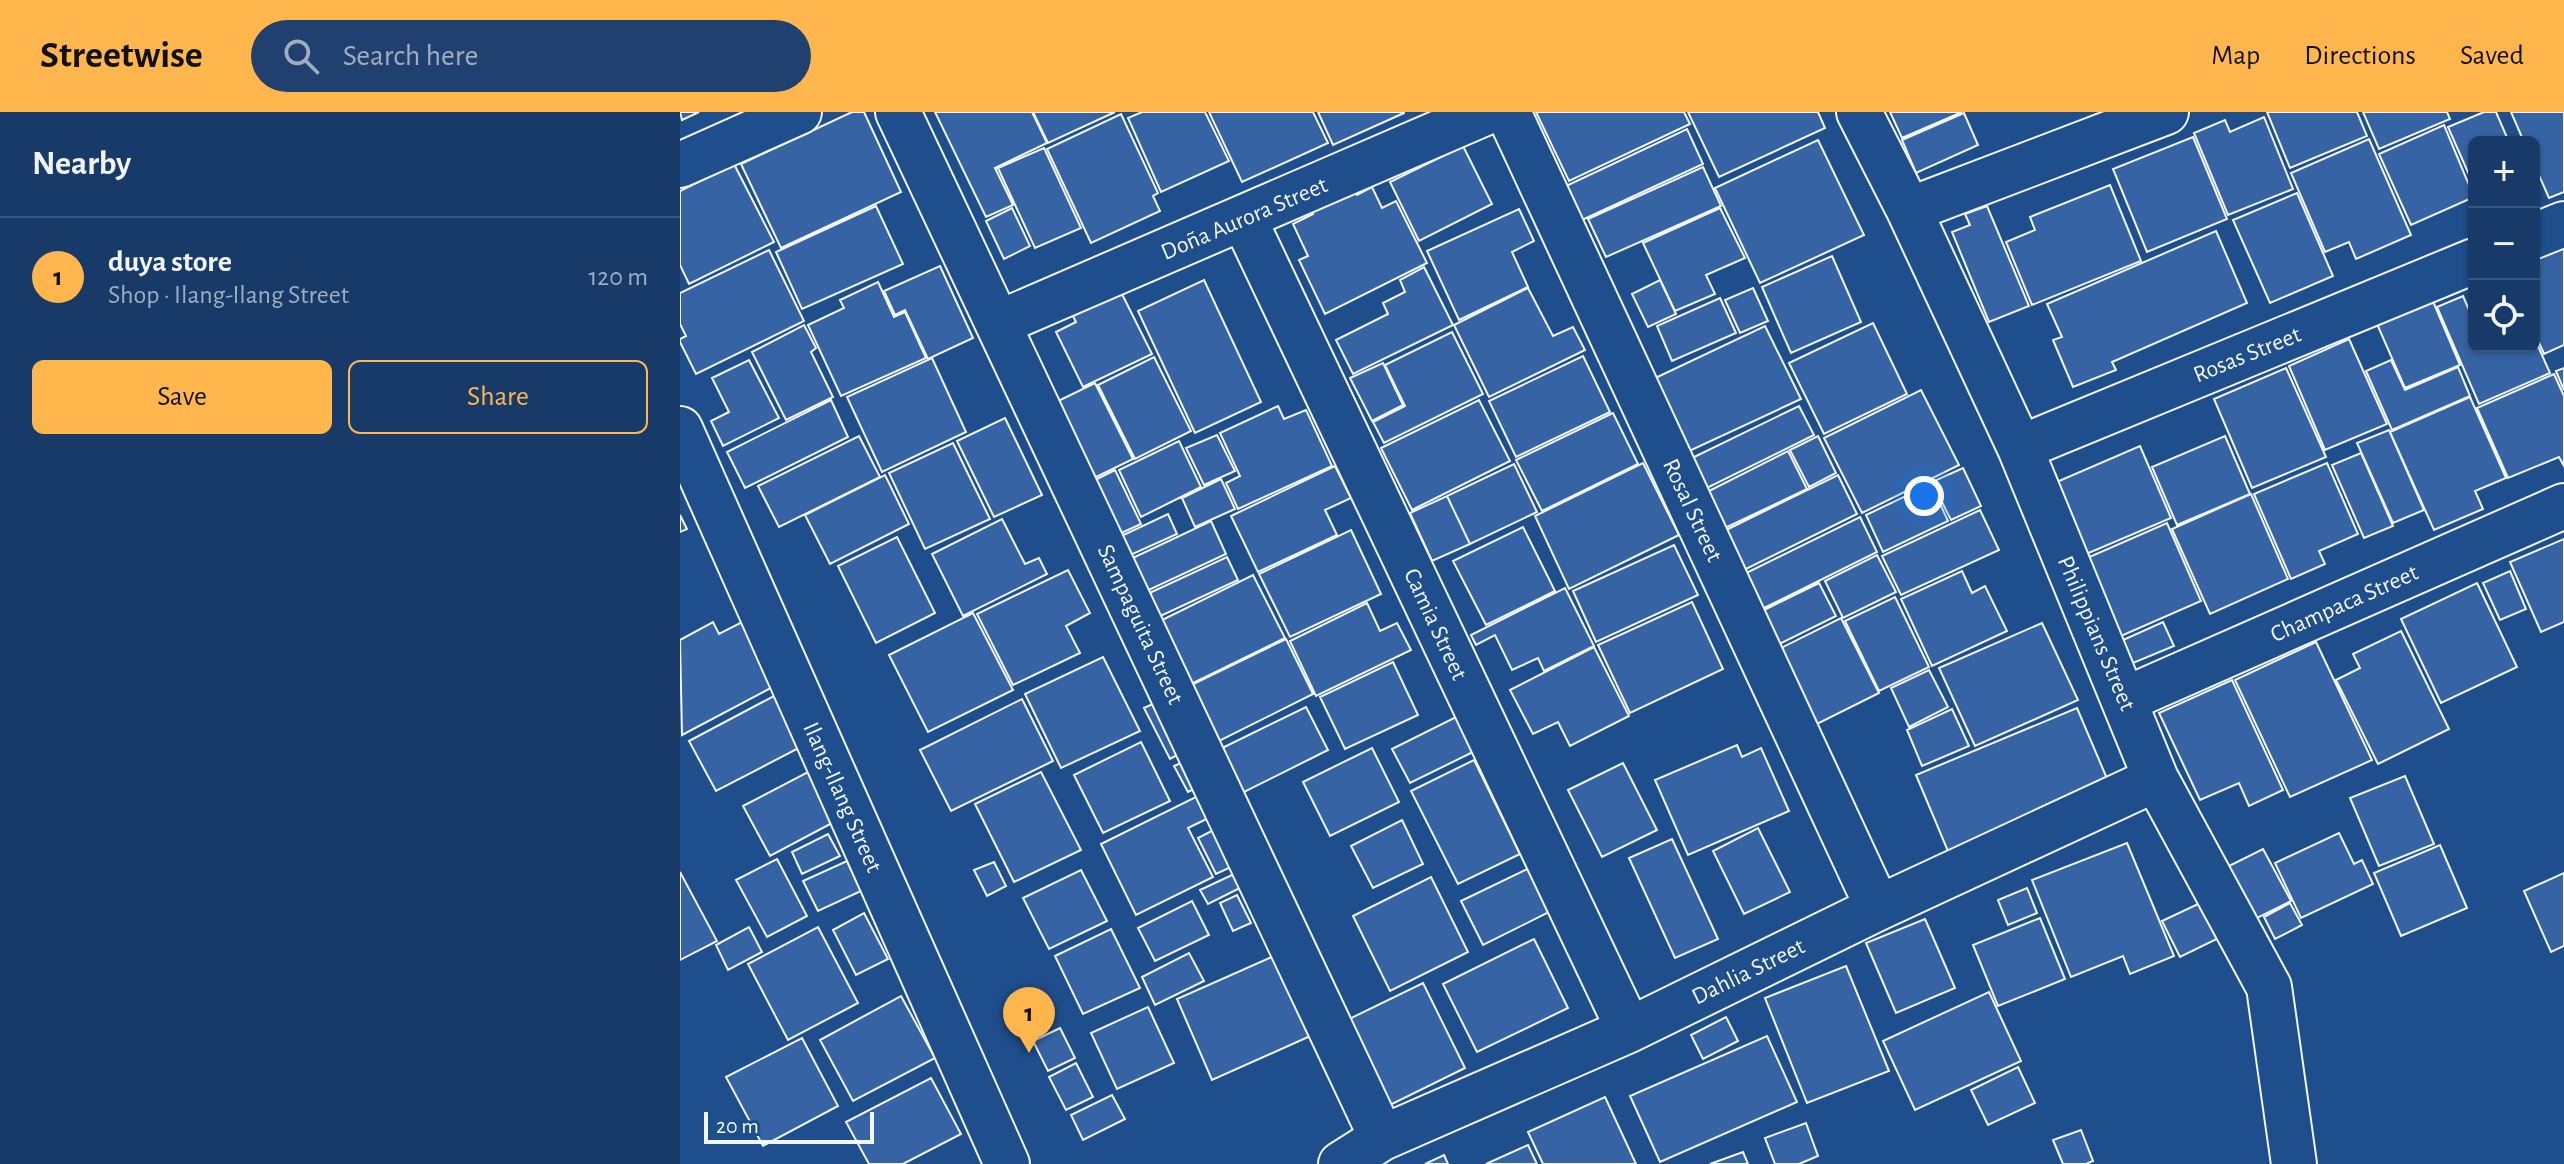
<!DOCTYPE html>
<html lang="en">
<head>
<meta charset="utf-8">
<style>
	:root { --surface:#173a69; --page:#20416f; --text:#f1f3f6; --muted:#9eadc0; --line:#36547d; --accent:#ffb74d }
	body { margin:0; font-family:"Alegreya Sans",sans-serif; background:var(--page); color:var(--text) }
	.controls { position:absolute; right:24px; top:24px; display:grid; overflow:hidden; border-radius:12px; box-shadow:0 2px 6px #0004 }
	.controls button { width:72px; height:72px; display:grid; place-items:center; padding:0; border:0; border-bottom:2px solid var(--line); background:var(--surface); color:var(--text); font:40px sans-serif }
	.scale { position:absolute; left:24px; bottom:20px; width:170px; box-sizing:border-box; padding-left:8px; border:4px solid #f2f6ff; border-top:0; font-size:22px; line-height:28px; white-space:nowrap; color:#f2f6ff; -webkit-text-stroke:6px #1f4e8c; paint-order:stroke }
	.you { position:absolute; left:1244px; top:384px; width:28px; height:28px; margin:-20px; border:6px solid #fff; border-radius:50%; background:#1a73e8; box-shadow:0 0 0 12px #1a73e833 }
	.badge { display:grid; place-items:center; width:52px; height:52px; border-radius:50%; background:var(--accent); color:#111; font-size:26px; font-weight:700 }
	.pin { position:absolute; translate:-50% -66px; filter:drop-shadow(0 2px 4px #0008) }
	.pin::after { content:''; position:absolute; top:42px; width:28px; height:24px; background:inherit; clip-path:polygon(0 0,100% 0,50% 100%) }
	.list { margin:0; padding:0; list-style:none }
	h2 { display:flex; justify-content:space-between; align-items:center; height:104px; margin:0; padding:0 32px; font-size:34px }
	h2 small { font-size:26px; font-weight:400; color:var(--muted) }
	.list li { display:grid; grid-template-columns:52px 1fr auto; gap:24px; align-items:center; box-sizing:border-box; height:120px; padding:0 32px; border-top:2px solid var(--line) }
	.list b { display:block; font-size:30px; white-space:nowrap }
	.list p { margin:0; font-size:26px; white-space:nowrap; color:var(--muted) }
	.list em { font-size:26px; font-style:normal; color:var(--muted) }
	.actions { display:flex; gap:16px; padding:24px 32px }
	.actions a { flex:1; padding:18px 0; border:2px solid var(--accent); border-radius:12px; text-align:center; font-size:28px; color:var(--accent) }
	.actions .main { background:var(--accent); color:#111 }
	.icon { flex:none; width:44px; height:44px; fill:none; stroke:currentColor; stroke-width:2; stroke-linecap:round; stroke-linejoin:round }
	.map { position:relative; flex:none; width:1884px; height:1052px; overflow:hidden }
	header { display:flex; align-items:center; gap:48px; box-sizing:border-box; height:112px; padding:0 40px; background:var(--accent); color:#111 }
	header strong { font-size:38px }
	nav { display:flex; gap:44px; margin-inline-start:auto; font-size:28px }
	.search { width:560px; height:72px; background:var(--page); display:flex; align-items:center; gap:20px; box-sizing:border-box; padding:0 28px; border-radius:44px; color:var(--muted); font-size:30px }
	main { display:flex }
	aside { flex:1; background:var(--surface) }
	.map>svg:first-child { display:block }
	.building { fill:#3563a3; stroke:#f2f6ff; stroke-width:2 }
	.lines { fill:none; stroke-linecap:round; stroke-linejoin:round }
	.minor-casing { stroke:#f2f6ff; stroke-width:48 }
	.minor { stroke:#1f4e8c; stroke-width:44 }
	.labels { text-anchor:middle; stroke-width:6; stroke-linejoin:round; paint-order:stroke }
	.street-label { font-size:24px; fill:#f2f6ff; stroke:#1f4e8c }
</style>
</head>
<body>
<header>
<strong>Streetwise</strong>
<div class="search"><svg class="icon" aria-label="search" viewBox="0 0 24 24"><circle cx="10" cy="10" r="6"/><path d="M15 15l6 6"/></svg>Search here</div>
<nav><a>Map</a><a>Directions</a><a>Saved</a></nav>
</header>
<main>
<aside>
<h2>Nearby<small></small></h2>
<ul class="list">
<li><span class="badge">1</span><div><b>duya store</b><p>Shop · Ilang-Ilang Street</p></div><em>120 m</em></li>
</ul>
<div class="actions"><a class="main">Save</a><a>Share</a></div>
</aside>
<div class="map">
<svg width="1884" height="1052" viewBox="0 0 1884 1052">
	<rect width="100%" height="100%" fill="#1f4e8c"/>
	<path class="building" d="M0 0H19L2 8Z
		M172 0H184L221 80 101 136 61 52Z
		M255 0H352L367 31 315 56 333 93 306 105Z
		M353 0H435L368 31Z
		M462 0H525L549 49 481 80 448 6Z
		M529 0H633L648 31 562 70Z
		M638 0H724V1L653 33Z
		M856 0H1004L1010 12 889 69Z
		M1008 0H1138L1145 16 1039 65Z
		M1210 0H1282L1222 26Z
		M1587 0H1677L1687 24 1610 56Z
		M1683 0H1767L1770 7 1699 37Z
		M1804 0H1816L1829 30H1794V74L1768 15Z
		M1831 0H1884V80L1869 86 1854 52V30H1844Z
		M1284 1 1298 33 1236 61 1222 28Z
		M441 2 478 81 473 84 480 99 411 131 367 37Z
		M1584 5 1613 77 1548 103 1514 21 1545 8 1550 20Z
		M1764 13 1794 85 1731 113 1699 42Z
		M1007 17 1023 52 902 108 886 74Z
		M1513 25 1547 107 1467 140 1433 57Z
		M1689 27 1731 123 1676 147 1669 130 1645 140 1611 61Z
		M1138 28 1184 123 1080 171 1035 76Z
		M783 34 812 92 739 129 710 70Z
		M364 36 401 116 355 136 318 56Z
		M54 52 94 130 9 172 0 153V79Z
		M1023 55 1041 94 926 145 908 107Z
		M668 66 677 83 692 75 702 96 716 89 747 151 645 202 619 148 628 144 613 112 633 102 625 88Z
		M1430 73 1461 149 1352 193 1326 130 1355 118 1350 105Z
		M1617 81 1653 164 1590 191 1553 108Z
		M196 94 223 152 122 197 96 140Z
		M1307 94 1349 194 1309 210 1272 120 1290 113 1285 102Z
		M332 96 350 134 324 147 306 109Z
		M1040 96 1065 146 1026 163 1035 182 995 199 963 131Z
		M839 97 854 129 832 140 848 175 779 208 747 139Z
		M1536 119 1567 191 1432 250 1436 258 1393 275 1373 228 1382 225 1367 192Z
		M1884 129V233L1864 242 1854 219V142Z
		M89 138 124 209 16 262 0 230V227L6 224 0 212V181Z
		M1152 144 1181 210 1111 241 1082 175Z
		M260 154 293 226 248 247 225 198 215 203 204 179Z
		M744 155 773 213 673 262 656 228 708 202 703 191 725 180 720 168Z
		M524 168 581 290 515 321 458 199Z
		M980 168 996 202 968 215 952 182Z
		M198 170 214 205 225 200 246 246 161 284 128 213 164 196 160 188Z
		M848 176 873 224 893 215 905 238 809 285 774 213Z
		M1073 176 1088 209 1060 221 1045 188Z
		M441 180 472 242 403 275 376 220 396 210 393 204Z
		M1783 184 1789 198 1794 196V234H1854V225L1870 261 1799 292 1757 195Z
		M1040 186 1056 221 992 249 977 214Z
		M1752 187 1780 253 1725 276 1697 212Z
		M1193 211 1227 282 1144 322 1109 251Z
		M124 213 136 236 131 240 153 285 106 308 72 240Z
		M1085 214 1121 287 1005 341 971 268Z
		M772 220 803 282 704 331 693 310 725 294 705 253Z
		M1669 227 1707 312 1645 338 1609 254Z
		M903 244 930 300 836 345 809 289Z
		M474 245 511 319 455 347 418 273Z
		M252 246 286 320 202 360 167 285Z
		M69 248 99 306 43 334 31 309 49 300 32 266Z
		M1711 248 1725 278 1778 255 1790 284 1712 318 1686 259Z
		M703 251 723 293 692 309 670 266Z
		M1606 256 1646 345 1572 376 1534 287Z
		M1884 256V278L1876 259Z
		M1874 262 1884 284V354L1879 345 1828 366 1797 296Z
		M415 271 453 347 412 367 374 291Z
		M1241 278 1279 353 1182 401 1144 326Z
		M1790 285 1826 366 1795 379 1803 397 1754 418 1710 320Z
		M151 288 168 325 65 376 47 340Z
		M799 288 830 349 732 398 701 336Z
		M598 294 604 307 626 298 652 354 558 397 546 371 560 364 540 321Z
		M1119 294 1134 323 1025 377 1010 347Z
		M933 301 958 352 862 399 836 348Z
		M325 306 362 383 314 405 277 329Z
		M1709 318 1744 398 1713 411 1677 331Z
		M537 323 555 359 524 373 506 336Z
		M179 324 200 365 99 415 78 374Z
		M1138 324 1156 361 1129 375 1110 338Z
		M1545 324 1570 382 1497 413 1472 355Z
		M499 329 521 375 461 405 439 358Z
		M273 331 310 407 245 437 209 361Z
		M1460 334 1491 406 1404 443 1372 372Z
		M1108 339 1127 377 1045 416 1027 380Z
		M1681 341 1713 414 1684 426 1652 353Z
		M963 351 999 423 889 477 855 404Z
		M1647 351 1678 422 1639 439 1645 452 1611 467 1574 382Z
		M834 352 857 400 790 432 767 384Z
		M655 354 671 386 645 398 657 423 578 460 551 404Z
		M1283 356 1301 394 1271 408 1252 370Z
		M435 358 461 412 435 424 409 371Z
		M205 363 229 412 150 452 125 403Z
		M1158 363 1177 402 1062 459 1042 420Z
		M541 367 555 397 515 415 502 386Z
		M1251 372 1268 409 1203 440 1186 403Z
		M1571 382 1608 467 1530 502 1492 417Z
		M767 384 790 432 752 449 730 401Z
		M1300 398 1319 438 1221 483 1202 444Z
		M488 402 497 422 446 445 437 426Z
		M0 403 7 417 0 420Z
		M1180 405 1197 440 1076 500 1058 465Z
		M322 407 345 452 359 446 367 462 283 504 252 442Z
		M531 409 546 442 458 483 442 451Z
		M1487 411 1521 489 1441 524 1407 446Z
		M843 415 875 479 806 513 773 449Z
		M671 418 701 482 610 525 579 462Z
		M217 425 255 501 196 531 158 454Z
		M1884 427V510L1861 520 1830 450Z
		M994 433 1018 483 916 530 893 479Z
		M1197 443 1216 480 1163 506 1145 469Z
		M547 445 558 468 474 507 463 484Z
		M388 458 410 501 386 514 400 541 333 573 297 502Z
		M1282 459 1292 481 1305 474 1327 519 1252 554 1221 487Z
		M1830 459 1846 497 1820 508 1803 471Z
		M573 463 605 526 503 576 472 513Z
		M1139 471 1156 504 1093 535 1076 502Z
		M1797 471 1837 555 1761 591 1721 507Z
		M885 476 914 534 864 559 858 546 832 558 815 523 796 533 791 523Z
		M1215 485 1249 555 1199 579 1165 509Z
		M1012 490 1043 557 950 601 918 533Z
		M687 491 700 519 717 511 731 538 636 584 610 529Z
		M293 501 333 578 248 620 209 543Z
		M70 506 104 569 2 623 0 528 33 510 39 522Z
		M1161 506 1199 581 1127 617 1089 542Z
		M1483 510 1494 534 1453 551 1443 528Z
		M1362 511 1398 588 1295 634 1259 556Z
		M1721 519 1769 617 1698 652 1656 568 1680 556 1673 542Z
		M606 527 633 582 533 632 505 576Z
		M1636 530 1692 648 1610 685 1555 568Z
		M914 535 949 604 890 634 878 610 853 622 830 578Z
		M423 545 460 619 381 656 345 582Z
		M713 550 738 603 665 637 640 585Z
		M1249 558 1268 595 1229 615 1211 576Z
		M1552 568 1603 678 1569 694 1559 671 1520 688 1479 601Z
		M109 576 136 627 36 679 9 629Z
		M490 584 514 634 490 647 464 596Z
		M342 587 373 649 271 699 240 638Z
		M626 595 648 638 556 684 534 640Z
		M1397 596 1431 676 1270 744 1236 663Z
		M1272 597 1289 634 1242 654 1227 618Z
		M780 603 797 638 730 671 712 637Z
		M461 630 490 689 423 721 394 663Z
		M1057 633 1062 645 1081 636 1109 699 1008 743 975 668Z
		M692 636 719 690 650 724 623 670Z
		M517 644 530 669 508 680 494 654Z
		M794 648 840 742 778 772 731 679Z
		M943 651 977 718 922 745 888 678Z
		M128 660 154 710 90 744 63 694Z
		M361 660 401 738 334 770 295 692Z
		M1725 664 1754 732 1699 754 1670 686Z
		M536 675 547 697 508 716 533 765 456 803 421 732Z
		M722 708 743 752 693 776 671 734Z
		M547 711 566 748 536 762 518 726Z
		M1078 716 1110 780 1064 802 1033 739Z
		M1659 721 1674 752 1682 748 1693 772 1621 806 1595 751Z
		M148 722 160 744 122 762 112 740Z
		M992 727 1038 827 995 846 949 746Z
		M1447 731 1494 844 1450 862 1443 844 1391 865 1352 768Z
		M1760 733 1787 796 1721 824 1694 761Z
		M1583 737 1611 789 1575 807 1547 755Z
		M97 747 127 804 87 825 56 768Z
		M167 749 181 779 138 799 123 769Z
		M314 750 326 774 307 784 294 758Z
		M860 751 881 794 803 833 781 789Z
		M569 755 576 768 528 792 520 778Z
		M401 758 427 809 369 837 343 786Z
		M0 760 37 829 0 848Z
		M1884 761V834L1871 840 1844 779Z
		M751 765 788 840 710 879 673 804Z
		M1347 776 1357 801 1328 813 1318 788Z
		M557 783 571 811 553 819 540 791Z
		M1535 784 1553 819 1500 845 1482 809Z
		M512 789 529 823 475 849 458 816Z
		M1610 791 1622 813 1595 827 1584 805Z
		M184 801 208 847 176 863 153 818Z
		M1360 806 1385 867 1318 894 1293 833Z
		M1245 807 1275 876 1216 901 1186 831Z
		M69 815 82 840 48 858 36 833Z
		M138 815 178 891 108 928 68 852Z
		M431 817 460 876 403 902 375 844Z
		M854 827 888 896 797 940 763 872Z
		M610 837 646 917 532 968 497 887Z
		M509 841 524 869 475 893 462 865Z
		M1166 854 1209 959 1127 991 1085 886Z
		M743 871 785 956 704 996 661 911Z
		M1309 880 1341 949 1235 998 1203 929Z
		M221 884 255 946 173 989 140 928Z
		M468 895 494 951 437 977 411 921Z
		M1046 905 1058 929 1023 947 1011 923Z
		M380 916 395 946 368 959 353 929Z
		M1087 924 1117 990 980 1050 950 984Z
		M122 926 158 994 83 1034 46 965Z
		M396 951 413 985 386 998 369 965Z
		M1338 955 1355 991 1308 1013 1291 978Z
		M251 966 281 1022 223 1052H189L166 1010Z
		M432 983 445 1007 403 1028 391 1003Z
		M925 985 956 1052H863L848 1020Z
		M1126 1011 1138 1044 1119 1052H1095L1085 1026Z
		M1401 1018 1413 1049 1406 1052H1383L1373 1028Z
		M848 1033 857 1052H806Z
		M1063 1040 1068 1052H1030Z
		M764 1043 768 1052H745Z"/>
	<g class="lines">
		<defs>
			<path id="minor" d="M218 0 702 1026
				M828 0 1198 796
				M1179 0 1229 98 1340 336 1476 667 1589 875 1614 1052
				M0 53 119 0
				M1229 98 1486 0
				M564 107 949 918
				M1854 124 1884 112
				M319 211 807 0
				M0 317 327 1052
				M1340 336 1794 149
				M1444 588 1884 394
				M661 1052 702 1026 949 918 1198 796 1476 667"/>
		</defs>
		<use href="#minor" class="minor-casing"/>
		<use href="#minor" class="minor"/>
	</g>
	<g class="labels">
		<g class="street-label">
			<text transform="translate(564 106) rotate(-23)" y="8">Doña Aurora Street</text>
			<text transform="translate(1567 242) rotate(-22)" y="8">Rosas Street</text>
			<text transform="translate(1013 398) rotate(65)" y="8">Rosal Street</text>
			<text transform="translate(1664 491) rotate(-24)" y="8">Champaca Street</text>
			<text transform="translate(461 512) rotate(65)" y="8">Sampaguita Street</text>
			<text transform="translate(756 512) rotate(65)" y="8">Camia Street</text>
			<text transform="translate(1417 521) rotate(67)" y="8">Philippians Street</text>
			<text transform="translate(163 685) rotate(66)" y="8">Ilang-Ilang Street</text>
			<text transform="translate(1068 859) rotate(-26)" y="8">Dahlia Street</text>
		</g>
	</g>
</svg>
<div class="controls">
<button>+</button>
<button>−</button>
<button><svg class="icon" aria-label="locate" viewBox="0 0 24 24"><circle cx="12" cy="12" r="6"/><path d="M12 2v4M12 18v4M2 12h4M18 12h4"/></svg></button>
</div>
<div class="scale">20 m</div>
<div class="you"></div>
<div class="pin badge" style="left:349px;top:941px">1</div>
</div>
</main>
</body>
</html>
